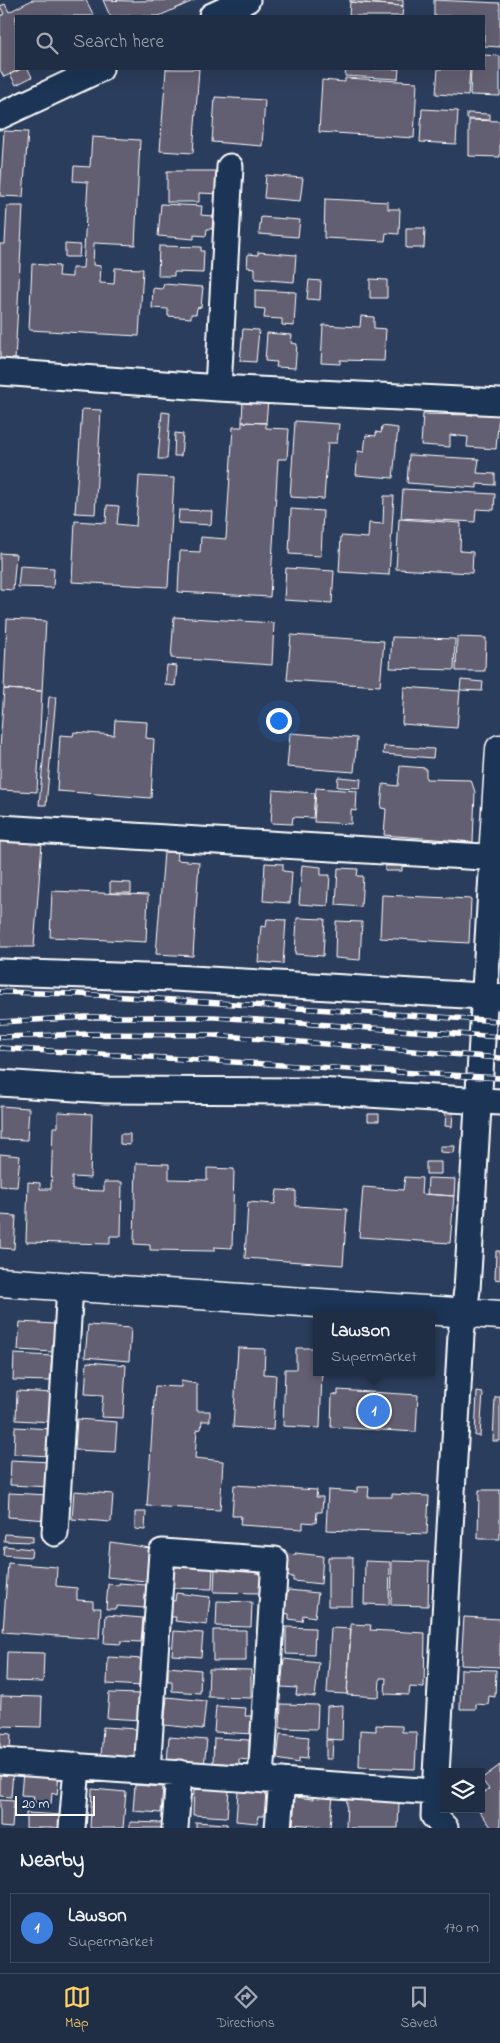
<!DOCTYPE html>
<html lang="en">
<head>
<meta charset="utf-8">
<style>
	:root { --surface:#202e45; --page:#28364c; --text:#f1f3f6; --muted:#a2a8b3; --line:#3d4a5e; --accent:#ffd166 }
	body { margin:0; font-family:"Indie Flower",sans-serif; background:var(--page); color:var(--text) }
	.controls { position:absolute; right:15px; bottom:15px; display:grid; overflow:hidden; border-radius:0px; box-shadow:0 5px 20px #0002 }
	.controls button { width:45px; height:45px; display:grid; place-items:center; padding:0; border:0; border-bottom:1px solid var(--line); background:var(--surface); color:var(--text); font:25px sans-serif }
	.scale { position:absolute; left:15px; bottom:12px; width:80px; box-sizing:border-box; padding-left:5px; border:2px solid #fff; border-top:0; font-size:14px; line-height:18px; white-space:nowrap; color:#fff; -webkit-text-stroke:4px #1d3557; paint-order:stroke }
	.you { position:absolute; left:278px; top:720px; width:18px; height:18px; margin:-12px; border:4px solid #fff; border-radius:50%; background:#1a73e8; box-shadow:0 0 0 8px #1a73e833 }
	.badge { display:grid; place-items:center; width:32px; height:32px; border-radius:50%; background:var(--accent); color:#fff; font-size:16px; font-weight:700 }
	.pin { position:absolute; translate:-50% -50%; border:2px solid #fff; box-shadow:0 1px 5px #0006 }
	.popup { position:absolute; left:313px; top:1311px; width:122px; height:65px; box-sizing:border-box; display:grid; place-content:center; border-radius:0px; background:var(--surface); filter:drop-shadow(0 1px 4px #0005); font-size:16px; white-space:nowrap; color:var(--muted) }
	.popup b { font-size:19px; color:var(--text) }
	.popup::after { content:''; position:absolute; left:50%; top:100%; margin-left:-10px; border:10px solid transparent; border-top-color:var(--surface) }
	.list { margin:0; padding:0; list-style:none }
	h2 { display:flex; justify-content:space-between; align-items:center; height:65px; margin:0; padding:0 20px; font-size:21px }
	h2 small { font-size:16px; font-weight:400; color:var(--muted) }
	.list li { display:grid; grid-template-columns:32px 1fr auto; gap:15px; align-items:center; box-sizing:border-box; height:70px; margin:0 10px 10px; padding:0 10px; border:1px solid var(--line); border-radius:0px }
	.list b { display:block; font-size:19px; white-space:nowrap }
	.list p { margin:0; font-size:16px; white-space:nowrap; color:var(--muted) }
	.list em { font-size:16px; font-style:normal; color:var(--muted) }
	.icon { flex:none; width:28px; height:28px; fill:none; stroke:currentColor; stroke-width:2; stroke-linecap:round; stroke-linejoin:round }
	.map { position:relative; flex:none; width:500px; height:1828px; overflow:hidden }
	.search { position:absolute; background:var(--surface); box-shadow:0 5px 20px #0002; left:15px; right:15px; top:15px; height:55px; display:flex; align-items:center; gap:12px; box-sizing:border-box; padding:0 18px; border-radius:0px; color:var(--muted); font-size:19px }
	.sheet { height:145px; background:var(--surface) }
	nav { display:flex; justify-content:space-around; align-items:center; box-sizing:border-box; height:70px; border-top:1px solid var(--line); background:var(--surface); font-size:14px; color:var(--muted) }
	nav a { display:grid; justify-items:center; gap:2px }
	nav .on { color:var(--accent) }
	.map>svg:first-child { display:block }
	.building { fill:#645f72; stroke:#fff }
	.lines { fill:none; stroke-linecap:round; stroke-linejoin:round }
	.minor-casing { stroke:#fff; stroke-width:29 }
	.tertiary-casing { stroke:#fff; stroke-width:31 }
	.minor { stroke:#1d3557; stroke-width:25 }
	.tertiary { stroke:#1d3557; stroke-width:28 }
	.rail-casing { stroke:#fff; stroke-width:5.5 }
	.rail { stroke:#1d3557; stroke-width:4; stroke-dasharray:11; stroke-linecap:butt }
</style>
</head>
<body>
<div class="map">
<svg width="500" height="1828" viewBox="0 0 500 1828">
	<rect width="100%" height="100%" fill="#2b3d5c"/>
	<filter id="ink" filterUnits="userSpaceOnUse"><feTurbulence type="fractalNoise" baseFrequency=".02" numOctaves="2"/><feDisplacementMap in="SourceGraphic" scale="10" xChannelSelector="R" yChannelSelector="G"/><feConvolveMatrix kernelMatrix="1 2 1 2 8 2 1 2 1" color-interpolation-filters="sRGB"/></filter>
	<g filter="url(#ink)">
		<path class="building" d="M32 0H86L94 16H16V69H21L4 77 0 70V16L4 14 0 6 5 4 9 12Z
			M103 0 132 1 195 0 159 16H110Z
			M350 0H403V6L350 2Z
			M434 0 500 3V47L484 46V16H434Z
			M350 2 403 6 402 16H349Z
			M484 55 500 56V96L470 95 471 69H484Z
			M21 69H28L32 77 16 85 10 74Z
			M166 69H199L193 153 160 151Z
			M346 69H399L398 79 345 76Z
			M438 69H470L468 96 436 94Z
			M345 78 417 82 414 138 319 132 322 80 345 82Z
			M215 97 265 100 262 146 212 142Z
			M422 109 458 111 456 144 420 142Z
			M467 113 490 114V120L467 119Z
			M469 120 500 121V157L469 156Z
			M4 131 28 132 23 197 0 196Z
			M92 137 140 140 135 245 94 243 93 265 101 266 100 283 114 284 115 268 143 269 139 336 29 330 32 264 59 266 58 276 72 277V268H83L88 182 73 181 74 166 90 167Z
			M167 171H220V194L199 193V202H167Z
			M266 175 303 178 300 201 264 198Z
			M325 199 388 202V209H400L399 234 386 233 385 241 324 238Z
			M161 204 202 206 201 215 213 216 212 229H207L206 236 194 235V239L158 236Z
			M7 206H23L15 361 0 360V244H5Z
			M261 217 300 220 298 237 259 234Z
			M406 228H425L424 248H406Z
			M65 244 80 245 79 257H65Z
			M159 246 201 247V251H204L203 273 174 272V276H158Z
			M258 252 296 255 294 282 255 279V268L247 267 248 254 258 255Z
			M370 279 387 280V298H370Z
			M309 280 321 281 320 300 307 299Z
			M164 284 203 287 201 307 197 308 196 314H191V318L168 316V309L152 308 153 288 162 289Z
			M255 290 296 292 294 326 282 325V319L264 318 265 309 255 308Z
			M361 316 374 317V328L386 329 384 361 340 360V364L321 363 323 325 360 327Z
			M243 329 259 330 256 362 240 361Z
			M267 333 292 335 291 343 297 344 295 368 276 367 277 362 265 361Z
			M243 399 268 400 266 423 242 422Z
			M82 409 101 410 95 514 75 513Z
			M162 412 170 413 167 459H158Z
			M473 412 499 413 496 449 467 447 468 437 450 435V447L421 445 423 414 473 415Z
			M295 421 339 424 337 443H328L324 499 290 497Z
			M242 422 266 423V428L289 429 287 459H278L270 597 178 592 180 551 200 552 201 537 226 539 233 427H242Z
			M382 426 398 428 393 478 356 475 358 451 364 452 366 435 376 436V432L381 433Z
			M175 433 183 434 181 456H174Z
			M409 455 479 459 477 473 495 474V485L477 484V488L407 483Z
			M139 476 174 478 168 587 72 582 75 521 106 523 107 505 119 506 117 524 136 526Z
			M403 489 495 494 494 510 476 509 475 522 401 518Z
			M384 496H394L389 575 339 572 341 536 368 538 369 523 383 524Z
			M291 509 323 511 321 556 289 554Z
			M179 510 212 511 211 525 178 523Z
			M399 519 461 523 460 551 473 552 472 573 396 569Z
			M0 553 16 554 13 590 0 589Z
			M20 566 54 568 53 588 18 587Z
			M286 568 334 571 332 603 284 600Z
			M174 617 274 623 272 665 171 658Z
			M7 619 46 621 42 691 4 689Z
			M291 635 384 641 380 686 287 680Z
			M392 637 455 639 454 670 390 668Z
			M457 637 486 638 485 671H456Z
			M167 665 177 666 175 686 165 685Z
			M461 680 483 682 482 691 460 690Z
			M404 687 460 691 457 728 402 724Z
			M4 689 42 691 37 792 0 790V748Z
			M49 697H56L46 805H39Z
			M115 720 147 722 146 738 154 739 151 798 57 791 60 735 73 736 74 732 114 735Z
			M290 733 357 738 354 772 287 767Z
			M384 746 434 749 433 758 383 754Z
			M400 766 426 768V779L471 780 475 792 473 842 384 835 386 809 381 808 383 784 398 786Z
			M338 777 361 779 360 788 337 787Z
			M316 788 357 791 356 811 351 810V824L314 822Z
			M273 790 315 793 313 818 293 817 292 824 271 823Z
			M0 840 42 843 34 947H0Z
			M164 852H178L177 860 199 862 193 956 156 954Z
			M265 863 283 864V871L292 872 290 903 263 901Z
			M302 865 321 867V875H330L328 906 299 904Z
			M385 866H402V871H385Z
			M338 868 358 869 357 876H363L361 907 336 905Z
			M110 882 131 883V893H110Z
			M52 891 148 895 146 942 50 937Z
			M382 895 471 899 469 943 380 938Z
			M297 918 325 919 323 956 295 954Z
			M267 919 286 920 283 964 258 962 261 926 266 927Z
			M336 921 362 922 360 960 335 958Z
			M0 1106 29 1108 27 1140 0 1139Z
			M58 1112 92 1114 90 1178 72 1177V1190L104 1191V1182H122L121 1236H110V1244L26 1242 28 1182 40 1183V1189H51L53 1127H58Z
			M446 1112H453L452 1127 445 1126Z
			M368 1114H379V1121H368Z
			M120 1134H130V1145L120 1144Z
			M440 1146H455L454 1153 440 1152Z
			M0 1154 20 1156 17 1187 0 1186Z
			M426 1162H441V1174H426Z
			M136 1163 169 1164V1179L207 1180V1168L234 1169 232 1248 214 1247V1251L150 1250V1245L134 1244Z
			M405 1177 422 1178 421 1194 454 1196 450 1243 359 1237 363 1187 403 1190Z
			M428 1178 455 1179 454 1196 427 1194Z
			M277 1190 296 1191V1206L347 1209 343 1265 245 1258 248 1202 275 1204Z
			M0 1215 16 1216 14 1249 0 1248Z
			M496 1251H500V1280L495 1279Z
			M20 1322 55 1324 53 1352 18 1350Z
			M88 1325 131 1328 129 1361 85 1357Z
			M238 1348 265 1349 264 1374 276 1375 273 1430 233 1427Z
			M296 1348H316V1372H322L320 1428 283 1426 285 1369H296Z
			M14 1354 52 1356 50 1381 13 1380Z
			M87 1362 126 1365 123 1418 101 1417 103 1395 85 1394Z
			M181 1381 197 1384V1411H210V1421H202L201 1429 197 1430 195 1458 223 1461 220 1510 147 1506 155 1386 181 1387Z
			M338 1390 418 1395 416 1432 331 1427 332 1394 338 1395Z
			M17 1391 54 1393 53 1422 16 1420Z
			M477 1392 483 1393 480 1436H475Z
			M495 1397H500V1441H493Z
			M77 1419 117 1422 115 1452 75 1450Z
			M15 1427 52 1429 50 1456 14 1454Z
			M11 1460 51 1462 50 1487 10 1485Z
			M234 1485 317 1490 316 1497H323L322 1512H317L316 1523 303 1522V1529L240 1525 241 1516H232Z
			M357 1487H369L368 1497H392V1494L429 1496 427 1534 326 1530 328 1490 357 1492Z
			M479 1490H500V1539H478Z
			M74 1491 113 1494 111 1522 72 1519Z
			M9 1493 48 1495 47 1520 8 1517Z
			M135 1512H146L145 1530 135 1529Z
			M5 1534 33 1536V1542L4 1541Z
			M110 1542 150 1548 146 1581 107 1577Z
			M4 1546 32 1549 31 1557 3 1555Z
			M295 1553 323 1556 321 1584 293 1581V1577L286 1576 287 1554 296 1555Z
			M328 1557H353L352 1606H328Z
			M365 1561 390 1562 389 1605 364 1604Z
			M392 1561 429 1562 428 1606 391 1605Z
			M8 1563 57 1567 56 1586 77 1588V1600L93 1601V1608H101L99 1639 3 1632Z
			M174 1563 213 1564 212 1589 173 1588Z
			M215 1567 256 1568 255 1573H261V1593L214 1592Z
			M119 1583 146 1585 145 1608 117 1606V1609H106L108 1584 119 1585Z
			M288 1590 318 1593 315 1617 303 1615 302 1621 289 1619V1614L283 1613Z
			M176 1593 210 1597 207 1625 175 1621 176 1617H169L171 1600 175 1601Z
			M217 1601 252 1602 251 1627 216 1626Z
			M106 1615 143 1618 141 1642 121 1641V1644L104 1643Z
			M464 1617 500 1619V1667L461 1665Z
			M351 1624 371 1625 370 1630 425 1633 424 1688 410 1687 409 1695 385 1694 386 1678H380L379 1697 347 1695Z
			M286 1627 315 1628 314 1655 286 1654Z
			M331 1628 351 1629 347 1694 327 1693Z
			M213 1630H246V1661H213Z
			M174 1631 203 1633 201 1657 172 1655Z
			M7 1652 44 1653 43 1682 6 1681Z
			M108 1657 144 1659 142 1686 107 1684Z
			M284 1659 319 1663 315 1697 296 1695 297 1688 281 1687Z
			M168 1667 201 1670 200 1693 172 1691V1681H168Z
			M209 1669 251 1670V1698L208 1697Z
			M461 1669 496 1670 495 1697 489 1696 488 1705 476 1704V1709H460Z
			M109 1693 143 1694 141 1720 107 1718Z
			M1 1696 42 1697 41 1727 0 1726Z
			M167 1697 206 1701 203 1729 164 1725Z
			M281 1704 318 1705 317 1729 280 1728Z
			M343 1705 342 1740 326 1739 327 1706Z
			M216 1706 246 1708 245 1716H256L255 1734 214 1732Z
			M376 1725 402 1726V1732H417L415 1769 359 1767 360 1730 376 1731Z
			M103 1727 138 1729 136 1759 101 1757Z
			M0 1733 11 1734 10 1750 0 1749Z
			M280 1734 309 1737 307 1759 299 1758V1763L277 1759Z
			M169 1737 207 1740 204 1765 167 1762Z
			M214 1738 249 1740V1760L239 1759V1764L213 1763Z
			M326 1740H333L332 1759H326Z
			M500 1765V1828H489L491 1827 478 1809H481V1795L489 1789 481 1779Z
			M0 1770 13 1771 11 1797 0 1796Z
			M23 1771 59 1775 57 1795 52 1793 51 1804 33 1802 34 1796 21 1795Z
			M135 1785 163 1787 161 1813 133 1811Z
			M194 1788 229 1790 227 1817 193 1815Z
			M92 1789 126 1792 123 1828H90Z
			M238 1791 266 1793 264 1816H258L257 1823 236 1821Z
			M313 1793 333 1795 330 1827 293 1824 295 1797 313 1799Z
			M347 1799 399 1802 398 1828H346Z
			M0 1800 14 1801 12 1828 0 1827Z
			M26 1813 63 1815 62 1828H26Z
			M130 1822 165 1823V1828H130Z
			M196 1822 227 1824V1828H196Z"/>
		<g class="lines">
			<defs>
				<path id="minor" d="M212 16 247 0
					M0 116 100 69
					M0 372 218 388 500 402
					M218 388 230 167
					M0 828 500 858
					M0 972 174 978 499 997
					M0 1083 106 1090 318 1091 500 1102
					M55 1533 70 1286
					M0 1761 435 1792
					M147 1771 162 1552 275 1560 261 1779
					M72 1828 77 1766
					M175 1828 179 1773
					M278 1828 282 1781
					M445 1828 434 1816 435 1792 461 1335 467 1290 493 857"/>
				<path id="tertiary" d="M493 857 500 749
					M0 1282 500 1315"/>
			</defs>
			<use href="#minor" class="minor-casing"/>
			<use href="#tertiary" class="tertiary-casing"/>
			<use href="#minor" class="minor"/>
			<use href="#tertiary" class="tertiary"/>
			<defs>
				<path id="rail" d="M0 992 79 994 500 1021
					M0 1022 86 1017H214L500 1037
					M0 1037 89 1034 213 1035 500 1058
					M0 1048 500 1078"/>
			</defs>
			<use href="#rail" class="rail-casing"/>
			<use href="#rail" class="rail"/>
		</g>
	</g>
</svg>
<div class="controls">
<button><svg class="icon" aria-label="layers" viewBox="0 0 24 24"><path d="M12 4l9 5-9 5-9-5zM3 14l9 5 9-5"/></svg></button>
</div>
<div class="scale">20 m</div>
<div class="you"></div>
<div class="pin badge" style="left:374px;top:1411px;background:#3f7fe0">1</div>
<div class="popup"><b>Lawson</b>Supermarket</div>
<div class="search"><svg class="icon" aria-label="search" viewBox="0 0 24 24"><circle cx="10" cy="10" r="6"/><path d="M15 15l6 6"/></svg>Search here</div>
</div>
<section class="sheet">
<h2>Nearby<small></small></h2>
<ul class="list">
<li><span class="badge" style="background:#3f7fe0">1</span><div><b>Lawson</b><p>Supermarket</p></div><em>170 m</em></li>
</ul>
</section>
<nav>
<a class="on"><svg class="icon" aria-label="map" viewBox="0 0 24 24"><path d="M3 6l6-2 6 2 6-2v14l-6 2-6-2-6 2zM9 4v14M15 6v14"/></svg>Map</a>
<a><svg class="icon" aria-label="directions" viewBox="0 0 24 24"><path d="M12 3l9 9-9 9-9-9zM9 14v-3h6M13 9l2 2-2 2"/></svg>Directions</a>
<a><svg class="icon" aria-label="saved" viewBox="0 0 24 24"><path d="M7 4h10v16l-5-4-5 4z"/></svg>Saved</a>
</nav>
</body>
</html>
